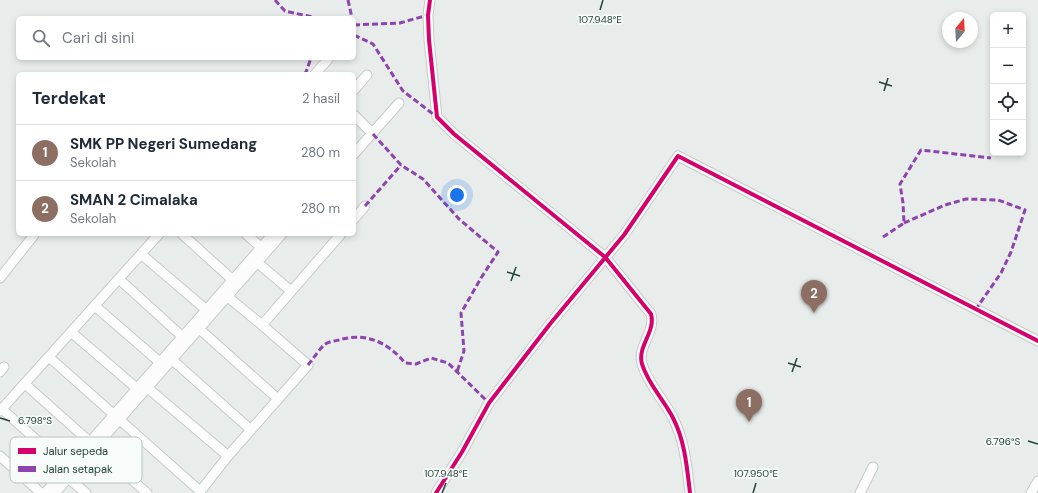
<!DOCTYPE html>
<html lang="id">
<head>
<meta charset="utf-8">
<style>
	:root { --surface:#fff; --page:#f2f2f3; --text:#1f2937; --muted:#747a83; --line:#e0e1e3; --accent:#b45309 }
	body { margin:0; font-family:"DM Sans",sans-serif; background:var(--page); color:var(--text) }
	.controls { position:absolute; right:12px; top:12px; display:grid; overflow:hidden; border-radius:6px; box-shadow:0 2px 6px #0003 }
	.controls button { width:36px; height:36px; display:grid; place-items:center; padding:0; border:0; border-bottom:1px solid var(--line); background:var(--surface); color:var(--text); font:20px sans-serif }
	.compass { position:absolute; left:942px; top:12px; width:36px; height:36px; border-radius:50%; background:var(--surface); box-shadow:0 2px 6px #0003; rotate:18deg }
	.you { position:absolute; left:457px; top:195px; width:14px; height:14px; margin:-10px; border:3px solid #fff; border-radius:50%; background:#1a73e8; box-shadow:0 0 0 6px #1a73e833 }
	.badge { display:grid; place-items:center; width:26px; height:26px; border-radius:50%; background:var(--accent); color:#fff; font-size:13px; font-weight:700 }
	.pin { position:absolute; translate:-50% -33px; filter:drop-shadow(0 1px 2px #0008) }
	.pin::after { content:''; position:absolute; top:21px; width:14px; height:12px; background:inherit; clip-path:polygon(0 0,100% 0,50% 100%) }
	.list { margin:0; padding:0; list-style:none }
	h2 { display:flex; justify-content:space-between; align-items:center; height:52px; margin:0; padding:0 16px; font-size:17px }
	h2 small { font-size:13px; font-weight:400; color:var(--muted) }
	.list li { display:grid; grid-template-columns:26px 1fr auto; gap:12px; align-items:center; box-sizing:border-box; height:56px; padding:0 16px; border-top:1px solid var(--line) }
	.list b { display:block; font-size:15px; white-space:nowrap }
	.list p { margin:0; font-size:13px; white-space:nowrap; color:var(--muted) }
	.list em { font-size:13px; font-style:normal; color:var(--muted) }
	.icon { flex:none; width:22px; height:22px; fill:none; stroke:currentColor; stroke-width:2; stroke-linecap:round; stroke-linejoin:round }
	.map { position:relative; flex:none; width:1038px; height:493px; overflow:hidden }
	.search { position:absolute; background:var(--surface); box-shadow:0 2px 6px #0003; left:16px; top:16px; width:340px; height:44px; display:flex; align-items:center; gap:10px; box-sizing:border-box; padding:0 14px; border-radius:6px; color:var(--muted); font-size:15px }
	.panel { position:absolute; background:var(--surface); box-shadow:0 2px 6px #0003; left:16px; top:72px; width:340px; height:164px; border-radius:6px }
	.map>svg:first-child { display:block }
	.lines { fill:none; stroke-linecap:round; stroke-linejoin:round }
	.minor-casing { stroke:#c5cac8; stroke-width:11 }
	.minor { stroke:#fcfcfc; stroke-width:9 }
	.quiet { stroke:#8e44ad; stroke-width:3; stroke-dasharray:6 3; stroke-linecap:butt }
	.cycleway-casing { stroke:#f7fbf9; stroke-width:6 }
	.cycleway { stroke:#d6006c; stroke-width:4 }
	.ticks { fill:none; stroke:#24423a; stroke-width:1.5 }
	.key { fill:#f7fbf9; stroke:#b8c4c0; stroke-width:1 }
	.key-label { font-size:11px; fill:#24423a }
	.ticks-label { font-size:10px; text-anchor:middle; fill:#24423a; stroke:#f7fbf9; stroke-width:3.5; stroke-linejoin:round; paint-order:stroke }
</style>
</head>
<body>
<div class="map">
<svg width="1038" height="493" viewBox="0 0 1038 493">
	<rect width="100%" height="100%" fill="#e8edeb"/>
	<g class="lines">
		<defs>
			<path id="minor" d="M430 0 428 15 429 40 437 117 454 134 605 257 651 314C656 332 637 346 642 364 648 384 664 400 673 418 685 441 687 468 690 493
				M315 74 329 58
				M354 90 367 75
				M354 115 373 134
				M354 154 399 103
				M354 219 365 206
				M182 234 236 283
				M246 234 264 250
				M141 254 210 313
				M253 259 291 291
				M0 278 34 235
				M119 279 186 340
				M223 293 262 325
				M95 306 163 365
				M196 326 278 399
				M71 332 141 392
				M168 356 251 430
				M49 357 200 491
				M0 372 4 367
				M25 384 147 493
				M143 384 228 456
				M2 409 71 471
				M0 411 159 234
				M0 456 41 493
				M63 474 86 493
				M45 493 273 234
				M55 493 282 234
				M199 493 228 456 308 365 262 325 341 234
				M436 493 462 452 489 403 550 324 624 235 678 156 1038 341
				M860 493 873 467
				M1031 493 1038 481"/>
		</defs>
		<use href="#minor" class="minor-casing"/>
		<use href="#minor" class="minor"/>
		<path class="quiet" d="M275 0 285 11 317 18
			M348 0 352 18
			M354 25 400 23 428 15
			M354 35 373 44 403 91 437 117
			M304 74 306 72 311 58
			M373 134 401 165 423 179 459 219 498 252 481 278 461 313 464 351 457 372
			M365 206 401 165
			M904 223 945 205 966 199 998 200 1025 210 1011 252 1001 273 976 309
			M883 237 904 223 903 203 900 184 921 150 991 158
			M308 365C313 359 318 351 324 345 327 342 334 341 339 340 365 332 388 342 405 363L416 364 431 358 448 363 489 403"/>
		<defs>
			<path id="cycleway" d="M430 0 428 15 429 40 437 117 454 134 605 257 651 314C656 332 637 346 642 364 648 384 664 400 673 418 685 441 687 468 690 493
				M436 493 462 452 489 403 550 324 624 235 678 156 1038 341"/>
		</defs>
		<use href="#cycleway" class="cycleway-casing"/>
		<use href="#cycleway" class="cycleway"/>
	</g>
	<path class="ticks" d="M600 10 603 0M879 82 892 86M884 91 888 78M507 272 520 276M511 281 516 267M788 363 801 367M792 372 797 358M0 418 10 421M1028 441 1038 444M442 493 446 483M753 493 756 483"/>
	<rect x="10" y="437" width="132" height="46" rx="6" class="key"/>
	<rect x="18" y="448" width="18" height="6" fill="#d6006c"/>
	<rect x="18" y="466" width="18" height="6" fill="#8e44ad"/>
	<g class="key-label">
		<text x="43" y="455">Jalur sepeda</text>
		<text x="43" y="473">Jalan setapak</text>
	</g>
	<g class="ticks-label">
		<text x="600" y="23">107.948°E</text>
		<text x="35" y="424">6.798°S</text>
		<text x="1003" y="445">6.796°S</text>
		<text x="446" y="477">107.948°E</text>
		<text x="756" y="477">107.950°E</text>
	</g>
</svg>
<div class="controls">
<button>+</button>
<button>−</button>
<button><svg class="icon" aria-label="locate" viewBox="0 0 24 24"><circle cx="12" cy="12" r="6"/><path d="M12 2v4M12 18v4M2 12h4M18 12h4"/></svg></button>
<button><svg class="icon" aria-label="layers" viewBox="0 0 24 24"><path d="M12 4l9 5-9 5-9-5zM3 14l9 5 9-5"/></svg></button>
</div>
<svg class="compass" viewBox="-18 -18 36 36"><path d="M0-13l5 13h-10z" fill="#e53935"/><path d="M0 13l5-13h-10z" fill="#747a83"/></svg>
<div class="you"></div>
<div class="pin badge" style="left:749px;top:422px;background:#8d6e63">1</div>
<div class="pin badge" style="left:814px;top:313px;background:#8d6e63">2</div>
<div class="search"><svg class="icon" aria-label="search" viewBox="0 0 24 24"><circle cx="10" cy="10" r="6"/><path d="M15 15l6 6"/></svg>Cari di sini</div>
<section class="panel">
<h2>Terdekat<small>2 hasil</small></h2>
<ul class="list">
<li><span class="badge" style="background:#8d6e63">1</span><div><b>SMK PP Negeri Sumedang</b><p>Sekolah</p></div><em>280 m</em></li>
<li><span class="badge" style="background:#8d6e63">2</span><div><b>SMAN 2 Cimalaka</b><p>Sekolah</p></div><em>280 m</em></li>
</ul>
</section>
</div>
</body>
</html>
